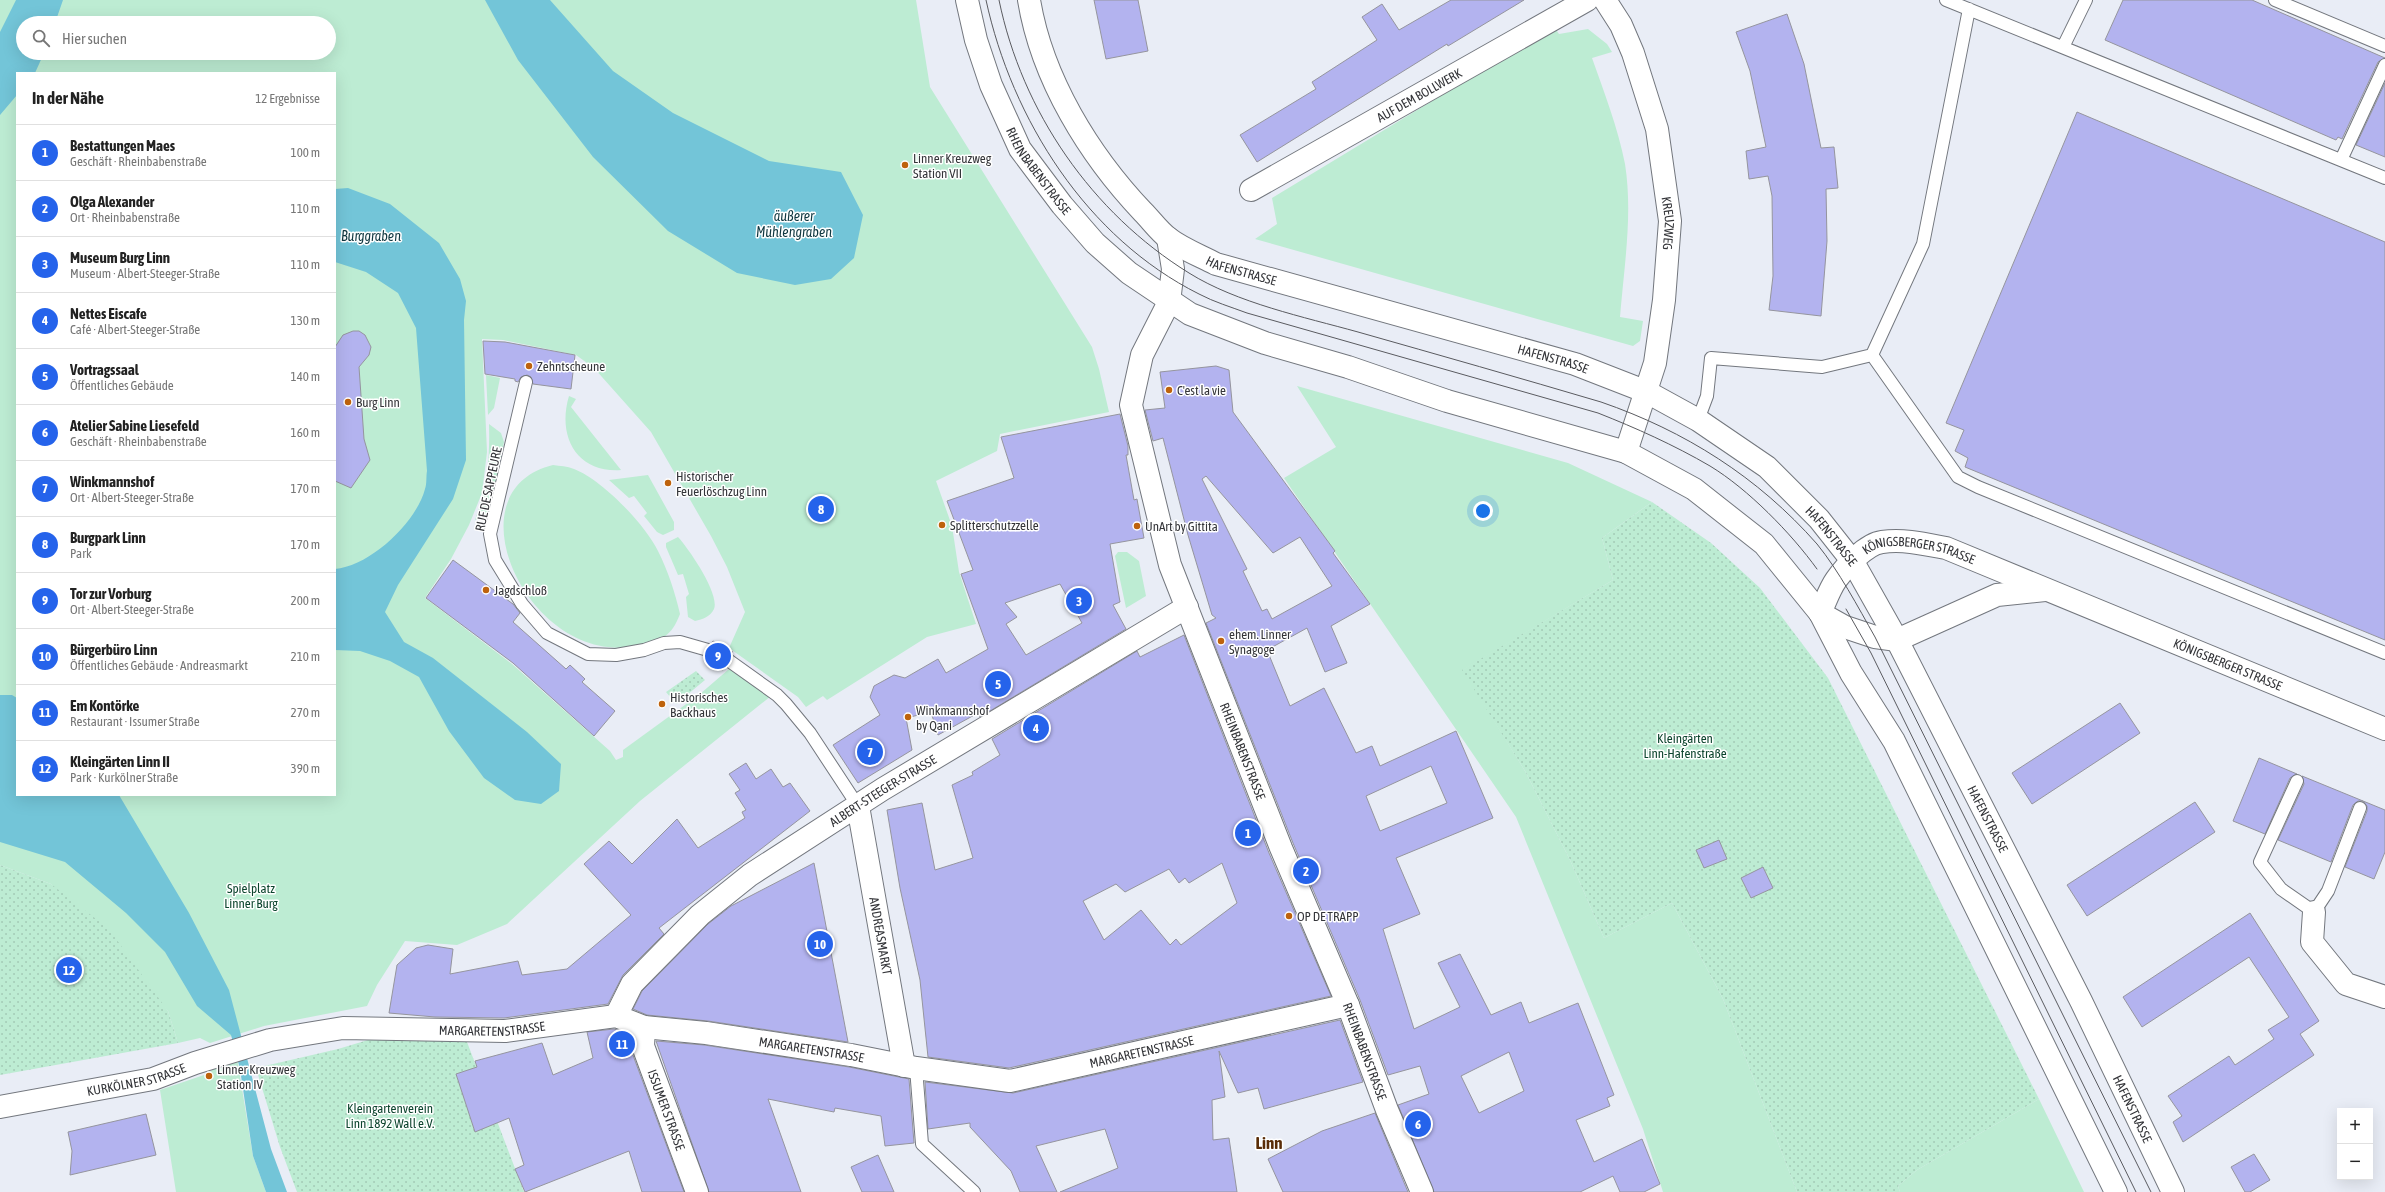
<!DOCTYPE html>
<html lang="de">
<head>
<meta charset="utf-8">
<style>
	:root { --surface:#fff; --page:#f2f2f2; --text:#222; --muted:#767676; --line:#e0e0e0; --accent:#2563eb }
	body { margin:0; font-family:"Asap Condensed",sans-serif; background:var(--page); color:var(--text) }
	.controls { position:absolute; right:12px; bottom:12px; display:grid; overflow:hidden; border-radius:0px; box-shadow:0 4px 16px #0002 }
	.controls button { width:36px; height:36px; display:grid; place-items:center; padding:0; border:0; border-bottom:1px solid var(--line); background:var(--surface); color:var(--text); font:20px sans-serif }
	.you { position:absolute; left:1483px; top:511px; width:14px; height:14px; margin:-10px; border:3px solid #fff; border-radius:50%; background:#1a73e8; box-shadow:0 0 0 6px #1a73e833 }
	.badge { display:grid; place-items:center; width:26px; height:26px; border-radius:50%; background:var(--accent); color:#fff; font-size:13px; font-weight:700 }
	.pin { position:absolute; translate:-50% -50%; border:2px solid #fff; box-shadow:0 1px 4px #0006 }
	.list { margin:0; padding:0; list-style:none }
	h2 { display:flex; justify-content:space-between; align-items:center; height:52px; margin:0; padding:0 16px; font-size:17px }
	h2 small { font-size:13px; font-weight:400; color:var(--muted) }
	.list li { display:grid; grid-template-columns:26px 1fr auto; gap:12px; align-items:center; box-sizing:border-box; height:56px; padding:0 16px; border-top:1px solid var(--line) }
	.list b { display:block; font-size:15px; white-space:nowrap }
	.list p { margin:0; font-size:13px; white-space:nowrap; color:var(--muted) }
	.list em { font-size:13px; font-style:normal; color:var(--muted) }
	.icon { flex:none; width:22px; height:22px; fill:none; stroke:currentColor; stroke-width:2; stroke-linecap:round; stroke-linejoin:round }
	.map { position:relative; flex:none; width:2385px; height:1192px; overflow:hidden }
	.search { position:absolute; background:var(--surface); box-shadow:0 4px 16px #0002; left:16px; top:16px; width:320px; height:44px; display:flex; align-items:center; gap:10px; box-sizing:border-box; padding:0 14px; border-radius:22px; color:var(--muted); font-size:15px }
	.panel { position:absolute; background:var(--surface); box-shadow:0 4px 16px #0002; left:16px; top:72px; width:320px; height:724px; border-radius:0px }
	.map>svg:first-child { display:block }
	.green { fill:#bdecd3; fill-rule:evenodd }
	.garden { fill:url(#garden-dots) }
	.water { fill:#73c5d8 }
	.building { fill:#b3b3ef; stroke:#95959e; fill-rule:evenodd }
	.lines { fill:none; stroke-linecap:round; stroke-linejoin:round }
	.lane-casing { stroke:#73777e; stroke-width:14 }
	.street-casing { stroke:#73777e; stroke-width:24 }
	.secondary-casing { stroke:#73777e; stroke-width:24 }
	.lane { stroke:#fff; stroke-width:12 }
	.street { stroke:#fff; stroke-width:22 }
	.secondary { stroke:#fff; stroke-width:22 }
	.tram { stroke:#5a5b60; stroke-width:1 }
	.poi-dot { fill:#be620c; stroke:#fff; stroke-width:1.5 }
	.labels { text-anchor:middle; stroke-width:3; stroke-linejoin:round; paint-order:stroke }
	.street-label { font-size:13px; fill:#343539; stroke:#fff }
	.poi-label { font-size:13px; fill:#343539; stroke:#fff; text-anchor:start }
	.park-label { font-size:13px; fill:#0d452e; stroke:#fff }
	.water-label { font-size:14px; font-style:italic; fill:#103841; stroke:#fff }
	.district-label { font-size:17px; font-weight:bold; fill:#592c07; stroke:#fff }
</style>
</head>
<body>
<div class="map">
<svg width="2385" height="1192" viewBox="0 0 2385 1192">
	<defs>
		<pattern id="garden-dots" width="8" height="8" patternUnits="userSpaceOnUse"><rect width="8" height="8" fill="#bdecd3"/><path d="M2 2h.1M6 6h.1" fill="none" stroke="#a3cbb6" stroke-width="1.8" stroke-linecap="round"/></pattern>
	</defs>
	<rect width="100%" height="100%" fill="#e9edf6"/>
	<path class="green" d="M0 0H916L930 87 1092 347 1099 369 1109 412 1000 434 997 451 936 481 952 526 959 572 976 624 927 637 827 700 823 696 806 707 798 697 729 648 745 612 727 567 711 536 651 432 594 368 576 355 503 340 482 339 487 452 482 493 469 525 451 559 425 598 512 664 610 751 616 760 623 757V750L700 694 729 669 771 696 640 801 507 924 457 945 405 941 377 985 367 1006 264 1026 210 1043 200 1038 178 1043 168 1011 51 884 0 865ZM23 23H329V53H23ZM17 73H335V795H17Z
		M1554 27 1559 34 1588 29 1607 44 1612 52 1592 58C1604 92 1618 128 1625 164 1633 214 1624 267 1620 317L1643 321 1640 341 1633 346 1255 239 1277 224 1272 198Z
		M486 375 500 378 494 408 488 415Z
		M1297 386 1568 463 1652 502 1602 538 1613 580 1463 670 1525 771 1570 860 1604 938 1672 903 1723 999 1797 1192H1663L1643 1129 1516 817 1284 478 1336 447Z
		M569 396 576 399 571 407 621 470C576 473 557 436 569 396Z
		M489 424 501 433 504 442 490 508 486 516 475 520C487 486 490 460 489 424Z
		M553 465C560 466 567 466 574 469 601 479 645 524 658 551 668 571 675 592 680 614 671 637 663 639 640 645 532 672 445 491 553 465Z
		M648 475 674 522V530L663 535 657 532 644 516 647 513 634 496 629 498 609 480Z
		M678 537C689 549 720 594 714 609 710 617 703 619 695 621L688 617 686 597 689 594 683 574 678 575 666 547V543Z
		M1118 552H1127L1139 561 1146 596 1126 608 1115 556Z
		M237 1058 253 1156 266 1192H176L160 1090 204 1075 228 1060Z
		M2039 1099 2084 1192H1900L1898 1186 1917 1170Z"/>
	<path class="garden" d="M1652 502 1711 543 1760 588 1828 678 2039 1099 1917 1170 1898 1186 1900 1192H1797L1723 999 1672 903 1604 938 1570 860 1525 771 1462 670 1613 580 1602 538Z
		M696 671 705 680 676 704 666 692Z
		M0 865 51 884 109 929 168 1011 178 1043 0 1075Z
		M387 1039 467 1042 524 1192H297L280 1147 256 1068 338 1049 368 1040Z"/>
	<path class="water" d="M16 0H63L55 23H23V53H44L35 73H17V95L0 115V32Z
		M485 0H550L613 71 673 113 769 161 841 172 863 215 854 258 831 279 795 285 737 273 668 231 593 157 518 60Z
		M348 188 390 204 439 243 460 279 466 301 464 320 466 460 453 499 398 585 385 612 404 642 433 658 527 732 561 764 559 791 541 804 515 800 484 778 449 731 419 677 390 661 360 651 335 650V569C370 566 416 523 425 489 427 484 426 476 427 471L416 328 398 293 366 272 335 262V189Z
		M0 695H12L17 698V795H119L189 913 229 990 271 1149 287 1192H266L253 1156 240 1069 231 1035 197 1006 165 952 126 913 65 862 0 842Z"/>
	<path class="building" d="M1094 0H1138L1148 51 1106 59Z
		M1451 0H1524L1448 46 1447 44 1257 162 1240 135 1316 89 1312 82 1377 40 1362 17 1382 4 1399 30Z
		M2123 0H2252L2385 58 2378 62 2342 139 2338 137 2336 140 2105 40Z
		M1787 14 1804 64 1821 148 1834 147 1838 188 1826 189 1827 241 1821 316 1769 310 1773 276 1772 196 1768 176 1749 179 1746 151 1766 147 1750 71 1736 32Z
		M2385 83V157L2356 145Z
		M2077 112 2385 242V640L1965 467 1968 458 1955 451 1964 430 1946 423Z
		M353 331H359L365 335 371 347 369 355 359 367 364 439 370 460 351 488 335 481V347L343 335Z
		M483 341 505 342 575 355 571 389 533 384 531 377 527 375 521 377 518 382 515 381V379L485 374Z
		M1216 366 1229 370 1233 412 1335 551 1333 553 1370 604 1331 626 1347 663 1325 672 1307 628 1267 650 1290 706 1324 688 1356 753 1372 746 1380 766 1456 731 1493 818 1396 858 1420 914 1383 929 1414 1029 1460 1007 1438 963 1460 954 1491 1015 1521 1002 1529 1023 1578 1003 1614 1095 1607 1098 1610 1106 1576 1120 1594 1162 1642 1139 1660 1184 1644 1192H1620L1613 1176 1580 1192H1434L1398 1105 1429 1094 1420 1066 1388 1075 1360 1000 1293 843 1206 623 1216 618 1212 615 1188 535 1163 438 1153 441 1145 410 1165 408 1160 372ZM1206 476 1273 553 1300 537 1332 586 1272 619 1267 609 1262 611 1243 571 1247 569 1202 479ZM1431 766 1447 803 1380 831 1366 796ZM1509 1052 1524 1091 1479 1113 1461 1076Z
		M1120 414 1128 446V455H1126L1134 500 1137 499 1144 538 1110 544 1120 602 1113 605 1126 629 980 717 978 713 938 735 931 712 906 718 912 750 858 783 833 745 880 715 870 697 874 686 894 675 905 678 938 659 946 673 988 649 961 574 973 570 947 501 1014 478 1001 437ZM1060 584 1082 623 1026 655 1006 624 1017 617 1005 603Z
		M453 560 513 604 520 613 513 622 566 669 570 665 585 679 582 682 615 711 594 736 513 663 426 598Z
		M1184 635 1269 853 1331 996 1009 1068 928 1057 920 980 900 888 887 810 922 803 935 870 973 858 952 785 973 775 972 772 1000 755 992 739 1137 651 1140 657ZM1222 863 1237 903 1181 945 1176 939 1170 945 1141 910 1104 940 1083 901 1116 884 1125 892 1169 869 1179 883 1185 878 1189 883Z
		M713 641 733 652 722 656 721 663 724 667 723 670 704 660 715 652V648L711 644Z
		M2120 703 2140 733 2032 804 2012 773Z
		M2259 758 2297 774 2290 778 2265 834 2233 821Z
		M746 763 756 779 771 769 783 787 790 783 810 811 659 928 664 934 623 975 608 1004 504 1018 435 1017 389 1013 397 965 416 948 428 945 453 949 450 974 518 961 522 975 567 969 631 915 584 864 609 841 632 864 677 819 698 848 745 818 742 812 746 810 735 793 740 790 729 774Z
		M2302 776 2385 810V852L2374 879 2345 867 2367 811V806L2363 801H2358L2353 805 2331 862 2278 840 2304 784Z
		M2195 802 2215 832 2087 916 2067 885Z
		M1719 840 1727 859 1704 868 1696 850Z
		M814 863 848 1042 708 1021 647 1015 633 1009 642 991 708 924 731 906Z
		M1763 867 1773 888 1751 898 1741 878Z
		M2250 913 2319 1021 2300 1034 2314 1055 2183 1142 2173 1122 2182 1116 2168 1096 2229 1056 2235 1065 2274 1039 2268 1030 2289 1017 2249 957 2142 1027 2123 997Z
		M1340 1020 1363 1082 1264 1109 1258 1088 1238 1093 1219 1051 1225 1097 1212 1100 1213 1140 1229 1138 1237 1192H1060L1118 1168 1105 1129 1036 1146 1057 1192H1020L1011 1171 970 1127V1123L928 1129 925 1082 1013 1093Z
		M614 1029 631 1035V1050L684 1192H642L629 1151 525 1192 515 1169 524 1165 509 1118 475 1132 456 1074 477 1067 475 1061 542 1043 553 1075 593 1058 587 1032Z
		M656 1041 704 1045 849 1067 909 1079 914 1143 885 1146 881 1116 835 1108 834 1112 768 1099 801 1192H709Z
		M1375 1113 1408 1192H1283L1268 1159 1322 1131Z
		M146 1114 156 1155 70 1175 72 1151 68 1132Z
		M2254 1154 2270 1180 2250 1192H2245L2231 1167Z
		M878 1155 894 1192H862L851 1167Z"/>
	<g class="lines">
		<defs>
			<path id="lane" d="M1946 0 2385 178
				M2275 0 2385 46
				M1969 9 1923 244 1872 355 1958 477 1978 487 2385 653
				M2063 47 2086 0
				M2341 160 2385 65
				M526 382 490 534 495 560 522 604 547 633 588 654 616 655 644 650 664 643 680 642 708 650
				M1698 420 1707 396 1711 358 1822 367 1872 355
				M728 660 777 695 786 704 810 733 858 806
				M2297 781 2260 862 2281 889 2314 912 2328 891 2360 808
				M916 1068 922 1144 974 1192"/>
			<g id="street">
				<path id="s1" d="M1605 0 1621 25 1633 53 1657 129 1670 221 1664 300 1655 363 1626 452"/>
				<path id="s2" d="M1251 190 1587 0"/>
				<path id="s3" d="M1168 238 1173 269 1169 302 1142 355 1131 405 1170 565 1281 848 1348 1005 1387 1110 1422 1192"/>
				<path id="s4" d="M858 806 904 1066"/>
				<path d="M2314 912 2312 942 2346 984 2385 997"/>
				<path id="s5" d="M616 1016 632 984 700 915 750 875 883 789 1187 607"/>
				<path id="s6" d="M644 1027 643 1046 697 1192"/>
				<path id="s7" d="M0 1107 153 1079 195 1063 270 1040 343 1028 505 1031 616 1016 644 1027 706 1033 851 1055 916 1068 1010 1081 1348 1005"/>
			</g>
			<g id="secondary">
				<path id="s8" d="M967 0 976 40 991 85 1020 149 1062 205 1095 243 1129 273 1190 314 1265 343 1348 367 1447 401 1626 452 1694 489 1764 544 1820 613 1851 673 1894 741 2116 1192"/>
				<path id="s9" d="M1029 0C1042 79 1089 155 1143 212 1151 220 1159 231 1168 238 1182 249 1201 256 1216 264L1575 364 1647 392 1698 420 1767 467 1819 519 1853 562 1897 640 2081 1001 2173 1192"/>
				<path id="s10" d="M1820 613C1825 603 1829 590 1836 580 1845 567 1866 544 1882 542 1904 539 1925 544 1946 548L2385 729"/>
				<path d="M1820 613 1845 627 1875 637 1897 640 1997 595 2045 590"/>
			</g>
		</defs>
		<use href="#lane" class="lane-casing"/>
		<use href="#street" class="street-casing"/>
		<use href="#secondary" class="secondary-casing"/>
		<use href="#lane" class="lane"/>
		<use href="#street" class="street"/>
		<use href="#secondary" class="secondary"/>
		<path class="tram" d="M986 0C1012 120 1087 238 1199 294 1214 302 1231 307 1247 313L1598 413C1636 428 1674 445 1710 466 1748 489 1791 533 1817 569
			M999 0C1022 112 1092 213 1189 273 1237 303 1304 317 1358 332 1439 355 1520 378 1601 402 1685 431 1758 477 1817 544 1839 571 1858 607 1875 637L2151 1192
			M1846 609 1871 653 2136 1192"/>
	</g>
	<g class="poi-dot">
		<circle cx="905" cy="165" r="4"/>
		<circle cx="529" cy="366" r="4"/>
		<circle cx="1169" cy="390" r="4"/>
		<circle cx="348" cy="402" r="4"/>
		<circle cx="668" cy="483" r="4"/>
		<circle cx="942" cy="525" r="4"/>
		<circle cx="1137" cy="526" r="4"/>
		<circle cx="486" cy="590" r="4"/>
		<circle cx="1221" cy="641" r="4"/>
		<circle cx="662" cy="704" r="4"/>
		<circle cx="908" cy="717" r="4"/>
		<circle cx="1289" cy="916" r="4"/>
		<circle cx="209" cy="1076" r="4"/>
	</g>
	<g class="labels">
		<g class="street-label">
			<text dy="5" stroke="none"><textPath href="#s2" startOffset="193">AUF DEM BOLLWERK</textPath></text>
			<text dy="5" stroke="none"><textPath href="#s8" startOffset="187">RHEINBABENSTRASSE</textPath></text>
			<text dy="5" stroke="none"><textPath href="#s1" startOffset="235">KREUZWEG</textPath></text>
			<text dy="5" stroke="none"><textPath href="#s9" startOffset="361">HAFENSTRASSE</textPath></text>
			<text dy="5" stroke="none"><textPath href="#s9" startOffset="685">HAFENSTRASSE</textPath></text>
			<text transform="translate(488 489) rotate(-78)" y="5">RUE DE SAPPEURE</text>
			<text dy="5" stroke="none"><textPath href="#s9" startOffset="1021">HAFENSTRASSE</textPath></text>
			<text dy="5" stroke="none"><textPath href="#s10" startOffset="135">KÖNIGSBERGER STRASSE</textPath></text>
			<text dy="5" stroke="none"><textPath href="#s10" startOffset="467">KÖNIGSBERGER STRASSE</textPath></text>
			<text dy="5" stroke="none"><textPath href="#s3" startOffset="540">RHEINBABENSTRASSE</textPath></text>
			<text dy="5" stroke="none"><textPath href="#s5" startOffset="354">ALBERT-STEEGER-STRASSE</textPath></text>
			<text dy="5" stroke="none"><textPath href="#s9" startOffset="1345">HAFENSTRASSE</textPath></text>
			<text dy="5" stroke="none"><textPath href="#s4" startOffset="132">ANDREASMARKT</textPath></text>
			<text dy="5" stroke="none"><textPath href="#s7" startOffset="502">MARGARETENSTRASSE</textPath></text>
			<text dy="5" stroke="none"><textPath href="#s7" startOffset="826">MARGARETENSTRASSE</textPath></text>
			<text dy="5" stroke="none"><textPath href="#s3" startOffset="864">RHEINBABENSTRASSE</textPath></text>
			<text dy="5" stroke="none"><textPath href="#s7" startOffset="1162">MARGARETENSTRASSE</textPath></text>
			<text dy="5" stroke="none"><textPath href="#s7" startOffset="139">KURKÖLNER STRASSE</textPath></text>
			<text dy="5" stroke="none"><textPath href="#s9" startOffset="1669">HAFENSTRASSE</textPath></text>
			<text dy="5" stroke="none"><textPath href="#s6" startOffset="87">ISSUMER STRASSE</textPath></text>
		</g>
		<g class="poi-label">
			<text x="913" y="163">Linner Kreuzweg<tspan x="913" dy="15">Station VII</tspan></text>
			<text x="537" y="371">Zehntscheune</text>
			<text x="1177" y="395">C'est la vie</text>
			<text x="356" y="407">Burg Linn</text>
			<text x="676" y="481">Historischer<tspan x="676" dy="15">Feuerlöschzug Linn</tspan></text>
			<text x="950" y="530">Splitterschutzzelle</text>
			<text x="1145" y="531">UnArt by Gittita</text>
			<text x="494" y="595">Jagdschloß</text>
			<text x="1229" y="639">ehem. Linner<tspan x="1229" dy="15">Synagoge</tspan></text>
			<text x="670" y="702">Historisches<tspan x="670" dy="15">Backhaus</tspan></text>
			<text x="916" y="715">Winkmannshof<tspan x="916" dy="15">by Qani</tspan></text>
			<text x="1297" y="921">OP DE TRAPP</text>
			<text x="217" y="1074">Linner Kreuzweg<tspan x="217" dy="15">Station IV</tspan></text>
		</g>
		<g class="park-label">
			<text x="1685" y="743">Kleingärten<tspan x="1685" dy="15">Linn-Hafenstraße</tspan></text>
			<text x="251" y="893">Spielplatz<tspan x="251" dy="15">Linner Burg</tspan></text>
			<text x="390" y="1113">Kleingartenverein<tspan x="390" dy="15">Linn 1892 Wall e.V.</tspan></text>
		</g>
		<g class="water-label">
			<text x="794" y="221">äußerer<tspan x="794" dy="16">Mühlengraben</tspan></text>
			<text x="371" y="241">Burggraben</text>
		</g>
		<g class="district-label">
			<text x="1269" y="1149">Linn</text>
		</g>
	</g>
</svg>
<div class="controls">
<button>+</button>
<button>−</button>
</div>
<div class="you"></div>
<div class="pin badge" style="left:1248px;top:833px">1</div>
<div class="pin badge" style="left:1306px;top:871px">2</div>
<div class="pin badge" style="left:1079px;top:601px">3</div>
<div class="pin badge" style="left:1036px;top:728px">4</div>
<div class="pin badge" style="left:998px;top:684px">5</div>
<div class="pin badge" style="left:1418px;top:1124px">6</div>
<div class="pin badge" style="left:870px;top:752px">7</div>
<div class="pin badge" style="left:821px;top:509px">8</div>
<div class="pin badge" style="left:718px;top:656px">9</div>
<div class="pin badge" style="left:820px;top:944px">10</div>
<div class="pin badge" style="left:622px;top:1044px">11</div>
<div class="pin badge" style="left:69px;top:970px">12</div>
<div class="search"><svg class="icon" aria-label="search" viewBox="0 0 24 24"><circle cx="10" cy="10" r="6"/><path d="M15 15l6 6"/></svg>Hier suchen</div>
<section class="panel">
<h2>In der Nähe<small>12 Ergebnisse</small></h2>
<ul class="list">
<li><span class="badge">1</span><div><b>Bestattungen Maes</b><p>Geschäft · Rheinbabenstraße</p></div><em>100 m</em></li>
<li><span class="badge">2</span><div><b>Olga Alexander</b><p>Ort · Rheinbabenstraße</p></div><em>110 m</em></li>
<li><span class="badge">3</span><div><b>Museum Burg Linn</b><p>Museum · Albert-Steeger-Straße</p></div><em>110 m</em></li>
<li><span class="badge">4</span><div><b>Nettes Eiscafe</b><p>Café · Albert-Steeger-Straße</p></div><em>130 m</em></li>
<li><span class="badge">5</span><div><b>Vortragssaal</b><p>Öffentliches Gebäude</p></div><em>140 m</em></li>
<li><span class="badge">6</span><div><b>Atelier Sabine Liesefeld</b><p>Geschäft · Rheinbabenstraße</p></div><em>160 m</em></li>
<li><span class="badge">7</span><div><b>Winkmannshof</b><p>Ort · Albert-Steeger-Straße</p></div><em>170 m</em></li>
<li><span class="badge">8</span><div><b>Burgpark Linn</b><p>Park</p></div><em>170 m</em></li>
<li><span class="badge">9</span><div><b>Tor zur Vorburg</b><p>Ort · Albert-Steeger-Straße</p></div><em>200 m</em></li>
<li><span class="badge">10</span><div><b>Bürgerbüro Linn</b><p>Öffentliches Gebäude · Andreasmarkt</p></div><em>210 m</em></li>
<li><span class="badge">11</span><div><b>Em Kontörke</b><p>Restaurant · Issumer Straße</p></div><em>270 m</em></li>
<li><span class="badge">12</span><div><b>Kleingärten Linn II</b><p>Park · Kurkölner Straße</p></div><em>390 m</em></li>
</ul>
</section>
</div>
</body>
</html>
